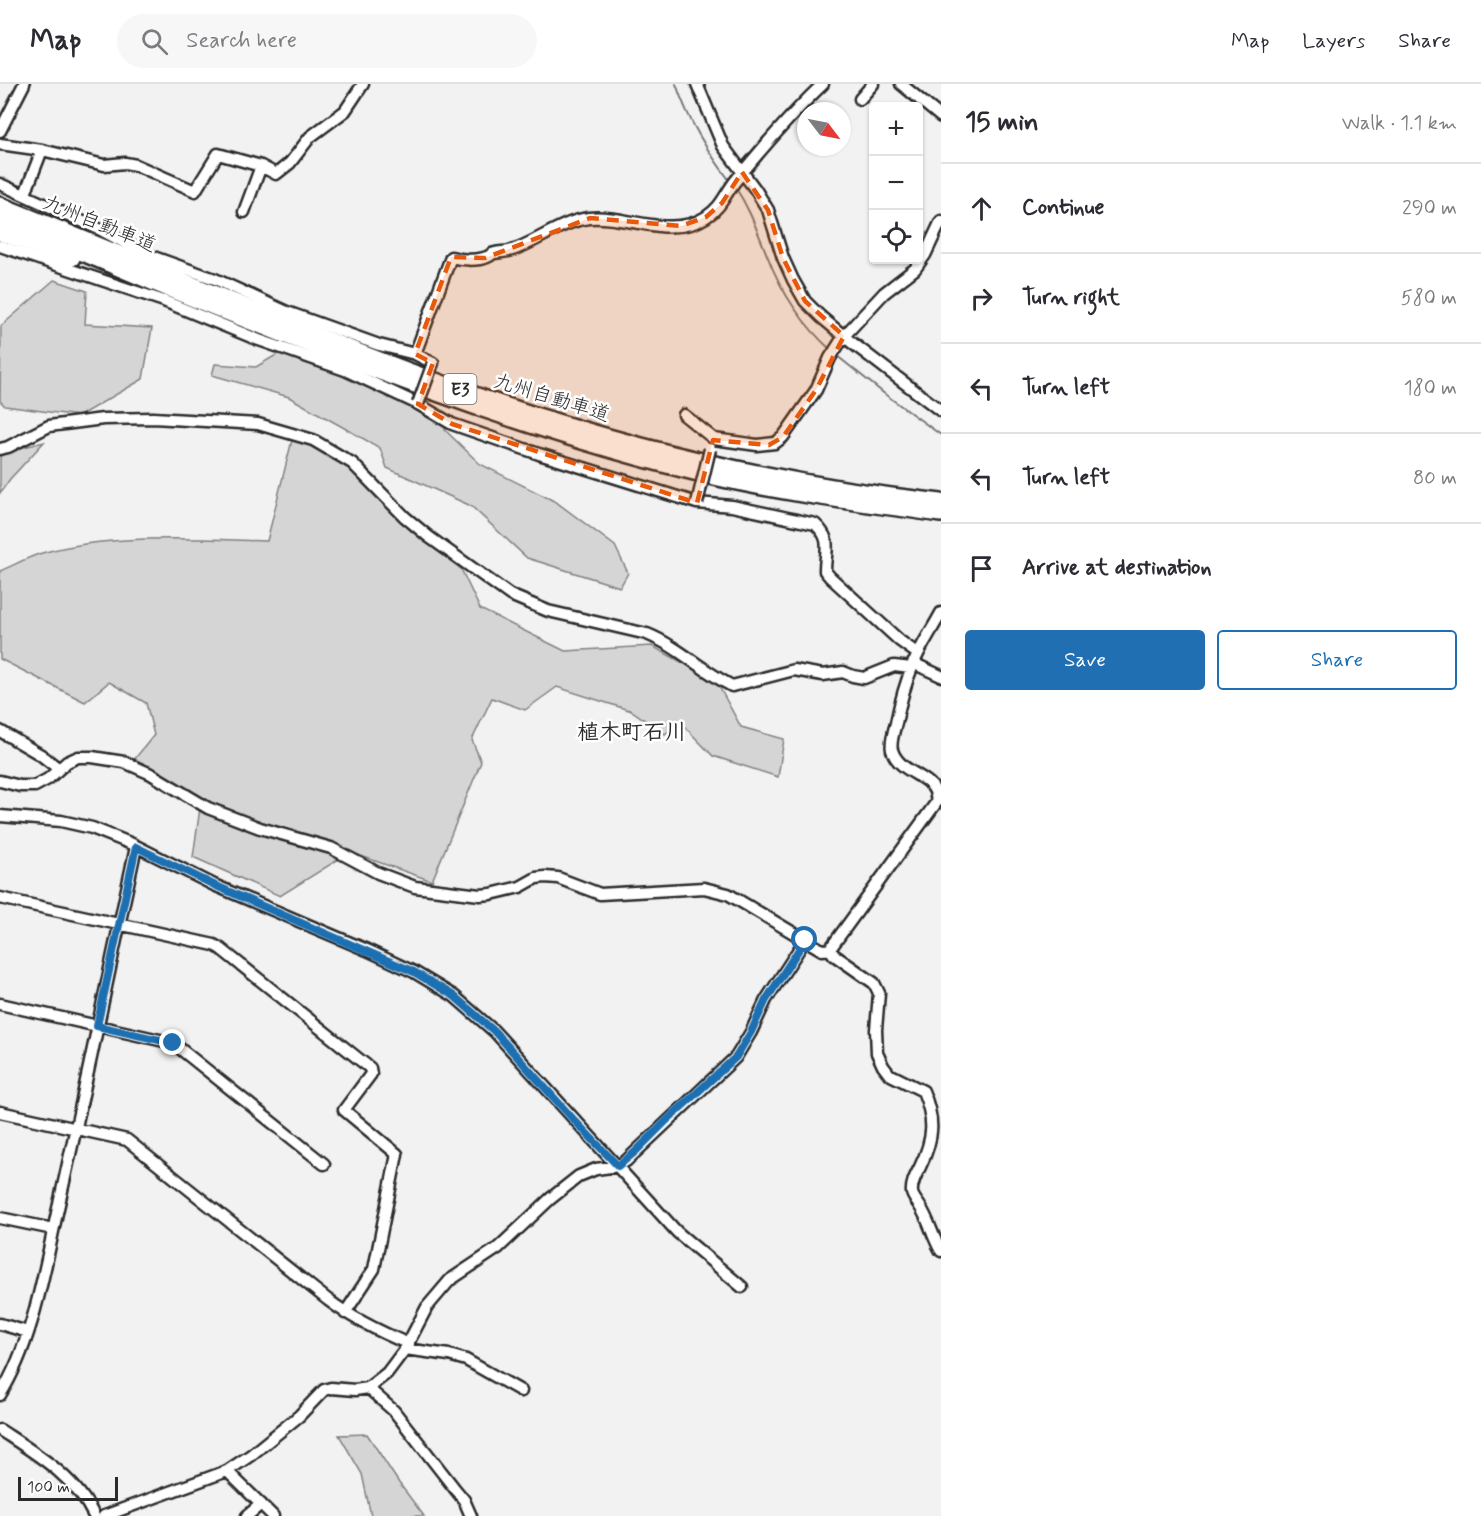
<!DOCTYPE html>
<html lang="en">
<head>
<meta charset="utf-8">
<style>
	:root { --surface:#fff; --page:#f7f7f7; --text:#2b2b33; --muted:#7c7c81; --line:#e1e1e2; --accent:#1f6fb2 }
	body { margin:0; font-family:Mynerve,"Klee One",sans-serif; background:var(--page); color:var(--text) }
	.controls { position:absolute; right:18px; top:18px; display:grid; overflow:hidden; border-radius:6px; box-shadow:0 2px 4px #0004 }
	.controls button { width:54px; height:54px; display:grid; place-items:center; padding:0; border:0; border-bottom:2px solid var(--line); background:var(--surface); color:var(--text); font:30px sans-serif }
	.compass { position:absolute; left:797px; top:18px; width:54px; height:54px; border-radius:50%; background:var(--surface); box-shadow:0 2px 4px #0004; rotate:122deg }
	.scale { position:absolute; left:18px; bottom:15px; width:100px; box-sizing:border-box; padding-left:6px; border:3px solid #2b2b2b; border-top:0; font-size:16px; line-height:21px; white-space:nowrap; color:#2b2b2b; -webkit-text-stroke:4px #fff; paint-order:stroke }
	.stop { position:absolute; width:18px; height:18px; margin:-14px; border:4px solid #1f6fb2; border-radius:50%; background:#fff }
	.stop.end { background:#1f6fb2; border-color:#fff; box-shadow:0 2px 6px #0008 }
	.list { margin:0; padding:0; list-style:none }
	h2 { display:flex; justify-content:space-between; align-items:center; height:78px; margin:0; padding:0 24px; font-size:26px }
	h2 small { font-size:20px; font-weight:400; color:var(--muted) }
	.list li { display:grid; grid-template-columns:39px 1fr auto; gap:18px; align-items:center; box-sizing:border-box; height:90px; padding:0 24px; border-top:2px solid var(--line) }
	.list b { display:block; font-size:22px; white-space:nowrap }
	.list em { font-size:20px; font-style:normal; color:var(--muted) }
	.actions { display:flex; gap:12px; padding:18px 24px }
	.actions a { flex:1; padding:14px 0; border:2px solid var(--accent); border-radius:6px; text-align:center; font-size:21px; color:var(--accent) }
	.actions .main { background:var(--accent); color:#fff }
	.icon { flex:none; width:33px; height:33px; fill:none; stroke:currentColor; stroke-width:2; stroke-linecap:round; stroke-linejoin:round }
	.map { position:relative; flex:none; width:941px; height:1432px; overflow:hidden }
	header { display:flex; align-items:center; gap:36px; box-sizing:border-box; height:84px; padding:0 30px; background:var(--surface); border-bottom:2px solid var(--line) }
	header strong { font-size:28px }
	nav { display:flex; gap:33px; margin-inline-start:auto; font-size:21px }
	.search { width:420px; height:54px; background:var(--page); display:flex; align-items:center; gap:15px; box-sizing:border-box; padding:0 21px; border-radius:33px; color:var(--muted); font-size:22px }
	main { display:flex }
	aside { flex:1; background:var(--surface) }
	.map>svg:first-child { display:block }
	.green { fill:#d5d5d5; stroke:#808080; stroke-width:1.5 }
	.lines { fill:none; stroke-linecap:round; stroke-linejoin:round }
	.stream { stroke:#787878; stroke-width:2 }
	.minor-casing { stroke:#2b2b2b; stroke-width:15 }
	.highway-casing { stroke:#2b2b2b; stroke-width:20 }
	.minor { stroke:#fff; stroke-width:10 }
	.highway { stroke:#fff; stroke-width:15 }
	.minor-bridge-casing { stroke:#2b2b2b; stroke-width:15; stroke-linecap:butt }
	.minor-bridge { stroke:#fff; stroke-width:10 }
	.route { stroke:#1f6fb2; stroke-width:8 }
	.marked { fill:#e8590c; fill-opacity:0.2; stroke:#e8590c; stroke-width:4.5; stroke-dasharray:12 8; stroke-linejoin:round }
	.labels { text-anchor:middle; stroke-width:5; stroke-linejoin:round; paint-order:stroke }
	.shield { fill:#fff; stroke:#6b6b6b; stroke-width:1.5 }
	.shield-label { font-size:18px; font-weight:bold; fill:#2b2b2b }
	.street-label { font-size:20px; fill:#2b2b2b; stroke:#fff }
	.quarter-label { font-size:22px; font-weight:bold; fill:#2b2b2b; stroke:#fff }
</style>
</head>
<body>
<header>
<strong>Map</strong>
<div class="search"><svg class="icon" aria-label="search" viewBox="0 0 24 24"><circle cx="10" cy="10" r="6"/><path d="M15 15l6 6"/></svg>Search here</div>
<nav><a>Map</a><a>Layers</a><a>Share</a></nav>
</header>
<main>
<div class="map">
<svg width="941" height="1432" viewBox="0 0 941 1432">
	<rect width="100%" height="100%" fill="#f2f2f2"/>
	<filter id="ink" filterUnits="userSpaceOnUse"><feTurbulence type="fractalNoise" baseFrequency=".0167" numOctaves="2"/><feDisplacementMap in="SourceGraphic" scale="12" xChannelSelector="R" yChannelSelector="G"/><feConvolveMatrix kernelMatrix="1 2 1 2 8 2 1 2 1" color-interpolation-filters="sRGB"/></filter>
	<g filter="url(#ink)">
		<path class="green" d="M54 196 87 207 85 240 152 244 143 295 79 332 5 322 0 317 1 242Z
			M293 261 447 330 445 346 480 380 556 418 615 462 628 489 620 503 527 474 471 422 387 384 380 364 289 313 212 291 215 280 256 283Z
			M293 352 347 380 417 451 461 485 480 525 565 567 652 562 716 597 741 643 784 655 778 693 713 672 680 638 665 650 632 627 557 603 525 626 492 614 472 656 481 678 432 797 350 768 280 812 193 773 201 717 133 677 154 651 146 619 109 598 85 618 0 575V487C14 481 28 473 42 469 110 449 197 455 267 457Z
			M44 358 10 395 0 409V369Z
			M367 1350 399 1399 424 1432H371L362 1390 339 1351Z"/>
		<g class="lines">
			<path class="stream" d="M676 0C689 38 706 65 730 97
				M735 103C750 125 757 147 767 171 781 208 802 240 832 267
				M836 271 886 311 941 351"/>
			<defs>
				<path id="minor" d="M697 0 723 62 755 105 768 126 783 174 793 196 805 217 821 233 851 258 941 327
					M901 0 941 33
					M860 15 873 0
					M0 47 24 0
					M0 60 42 66 104 81 125 79 136 81 195 107 218 70 261 82 276 90 290 79 310 53 345 27 363 0
					M0 100 101 146 148 171 215 195 287 228 379 261 415 270 433 279
					M25 110 42 66
					M244 128 261 82
					M0 162 164 217 259 256 345 286 418 320 452 340 539 370 697 419 732 422 815 440C833 456 825 466 825 487L830 493 900 557 918 570
					M415 270 451 173C461 176 477 177 487 173 495 170 487 171 495 169 499 168 504 168 509 167 537 159 559 138 589 134 626 130 671 156 706 133 723 122 725 109 737 95 764 62 792 29 823 0
					M684 331 714 355 757 361 775 359 783 353 816 306 830 274 844 252 884 209 915 185 925 171 941 137
					M0 365 8 363 49 342 103 335 153 334 258 340 313 356 352 379 405 433 429 453 510 511 548 527 647 550C679 563 702 587 732 602L794 586 823 591 843 588 853 592 864 594 894 582 911 584
					M913 579 941 592
					M0 647 41 671 59 685
					M0 697 20 702H35L48 695 67 678 78 673H92L124 678 151 690 208 724 260 744 331 764 378 789 415 803 480 811 491 810 520 803 536 794 545 793 558 794 600 810 704 804 728 810 822 866 830 865 936 719C941 691 900 693 892 666 890 659 894 646 896 639 900 619 905 600 913 581 920 563 932 546 941 529
					M0 732 61 737 92 744 132 760 214 801 367 866 414 888 454 912 494 947 677 1148 742 1203
					M0 814 214 861 221 865 370 984 371 990 344 1026 397 1070 374 1185 345 1229
					M830 865 834 871 874 899 879 909 876 946 877 969 883 982 889 990 923 1007C935 1036 934 1054 920 1083 916 1091 911 1099 912 1109 913 1113 916 1117 919 1121 929 1135 932 1152 941 1167
					M0 920 173 959 324 1080
					M0 1028 127 1056 328 1216C353 1235 380 1248 409 1260
					M0 1134 53 1145
					M0 1240 28 1248
					M405 1265 449 1271 466 1276 521 1307
					M368 1304 394 1327 455 1405 464 1416 471 1432
					M0 1311C34 1257 45 1181 59 1120 86 1001 110 882 136 763
					M0 1346C35 1369 76 1393 94 1432
					M227 1387 273 1432
					M104 1432 227 1387 251 1371 299 1332 324 1306 331 1304 355 1306 368 1304 387 1289 405 1265 427 1223 450 1196 498 1164 550 1115 579 1092 596 1085 618 1082 626 1077 736 973 751 948 766 916 805 856
					M247 1432 261 1420"/>
				<path id="highway" d="M0 121C162 186 321 258 486 315 633 365 786 401 941 418
					M0 135C51 155 101 177 152 198 334 272 518 346 710 392 786 410 864 419 941 430
					M0 149 72 174"/>
			</defs>
			<use href="#minor" class="minor-casing"/>
			<use href="#highway" class="highway-casing"/>
			<use href="#minor" class="minor"/>
			<use href="#highway" class="highway"/>
			<defs>
				<path id="minor-bridge" d="M418 320 433 279
					M697 419 710 365"/>
			</defs>
			<use href="#minor-bridge" class="minor-bridge-casing"/>
			<use href="#minor-bridge" class="minor-bridge"/>
		</g>
	</g>
	<g class="lines" filter="url(#ink)">
		<path class="route" d="M173 959 97 942 136 763 214 801 414 888 454 912 494 947 573 1035 618 1082 635 1068 667 1036 736 973 751 948 766 916 805 856"/>
	</g>
	<path class="marked" d="M742 88 768 126 783 174 805 217 844 252 816 306 783 353 769 361 713 356 697 419 452 340 418 320 433 279 415 270 451 173 485 174 590 134 681 142 706 133 722 119Z"/>
	<g class="labels">
		<rect class="shield" x="443.5" y="290" width="33" height="30" rx="4.5"/>
		<g class="shield-label">
			<text x="460" y="311">E3</text>
		</g>
		<g class="street-label">
			<text transform="translate(100 139) rotate(22)" y="7">九州自動車道</text>
			<text transform="translate(552 313) rotate(17)" y="7">九州自動車道</text>
		</g>
		<g class="quarter-label">
			<text x="632" y="655">植木町石川</text>
		</g>
	</g>
</svg>
<div class="controls">
<button>+</button>
<button>−</button>
<button><svg class="icon" aria-label="locate" viewBox="0 0 24 24"><circle cx="12" cy="12" r="6"/><path d="M12 2v4M12 18v4M2 12h4M18 12h4"/></svg></button>
</div>
<svg class="compass" viewBox="-18 -18 36 36"><path d="M0-13l5 13h-10z" fill="#e53935"/><path d="M0 13l5-13h-10z" fill="#7c7c81"/></svg>
<div class="scale">100 m</div>
<div class="stop" style="left:805px;top:856px"></div>
<div class="stop end" style="left:173px;top:959px"></div>
</div>
<aside>
<h2>15 min<small>Walk · 1.1 km</small></h2>
<ul class="list">
<li><svg class="icon" aria-label="ahead" viewBox="0 0 24 24"><path d="M12 20V5M6 11l6-6 6 6"/></svg><div><b>Continue</b></div><em>290 m</em></li>
<li><svg class="icon" aria-label="right" viewBox="0 0 24 24"><path d="M7 20v-9h11M14 6l5 5-5 5"/></svg><div><b>Turn right</b></div><em>580 m</em></li>
<li><svg class="icon" aria-label="left" viewBox="0 0 24 24"><path d="M17 20v-9H6M10 6l-5 5 5 5"/></svg><div><b>Turn left</b></div><em>180 m</em></li>
<li><svg class="icon" aria-label="left" viewBox="0 0 24 24"><path d="M17 20v-9H6M10 6l-5 5 5 5"/></svg><div><b>Turn left</b></div><em>80 m</em></li>
<li><svg class="icon" aria-label="arrive" viewBox="0 0 24 24"><path d="M6 21V4h12l-3 4 3 4H6"/></svg><div><b>Arrive at destination</b></div></li>
</ul>
<div class="actions"><a class="main">Save</a><a>Share</a></div>
</aside>
</main>
</body>
</html>
